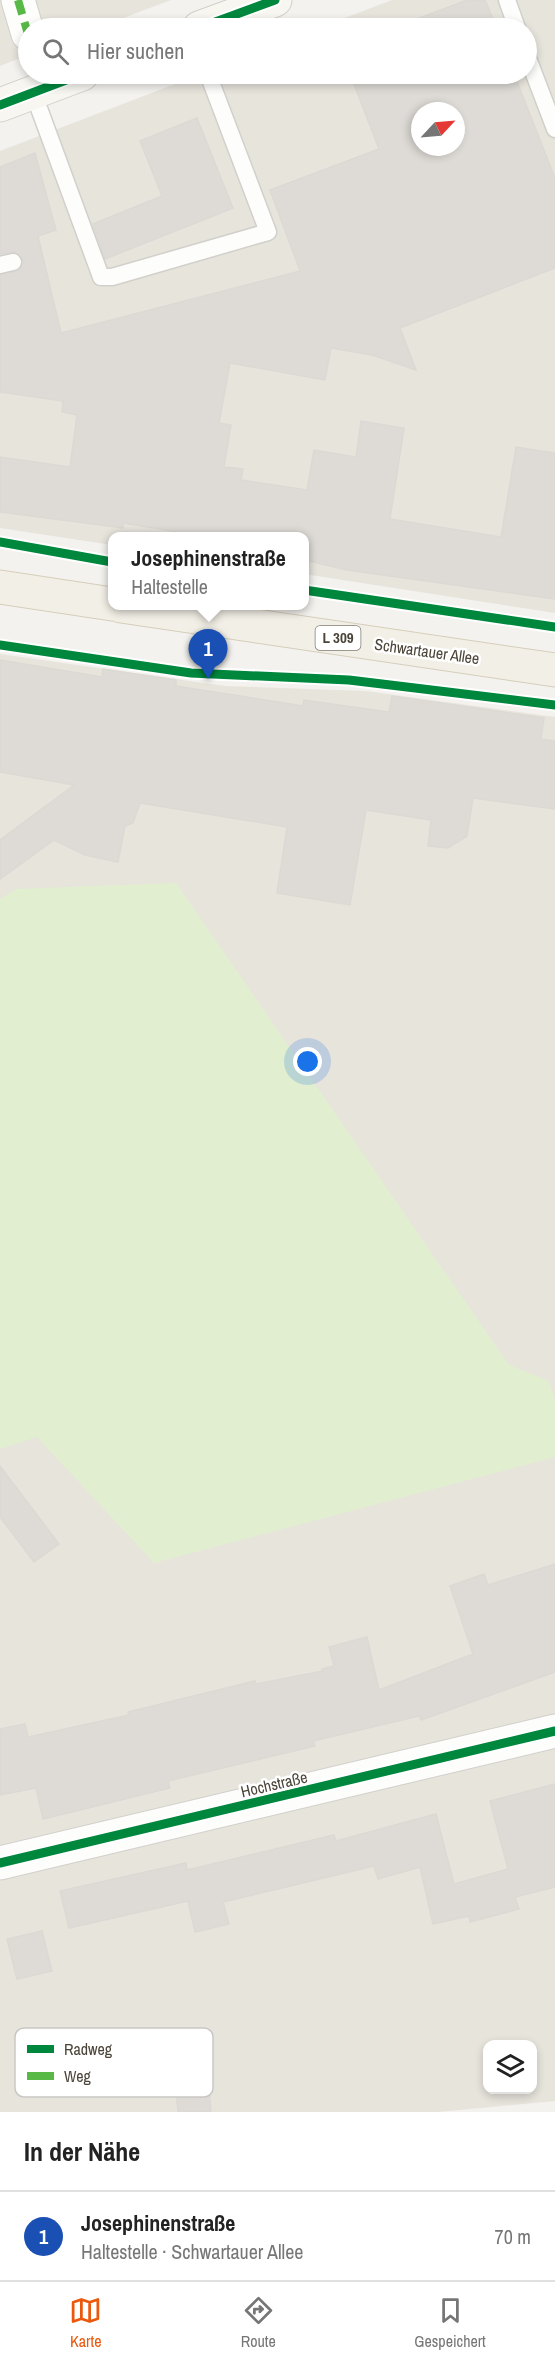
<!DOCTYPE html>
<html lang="de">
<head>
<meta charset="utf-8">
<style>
	:root { --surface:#fff; --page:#f2f2f2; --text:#222; --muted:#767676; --line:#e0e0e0; --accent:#ea580c }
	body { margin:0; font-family:"Archivo Narrow",sans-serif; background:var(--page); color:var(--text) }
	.controls { position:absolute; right:18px; bottom:18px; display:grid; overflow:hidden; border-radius:12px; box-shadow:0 3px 9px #0003 }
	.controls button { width:54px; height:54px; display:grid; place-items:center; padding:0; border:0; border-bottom:2px solid var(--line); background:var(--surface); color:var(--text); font:30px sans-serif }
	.compass { position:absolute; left:411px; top:102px; width:54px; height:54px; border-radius:50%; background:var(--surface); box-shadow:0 3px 9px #0003; rotate:64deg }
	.you { position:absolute; left:308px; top:1062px; width:21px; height:21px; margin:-15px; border:4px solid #fff; border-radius:50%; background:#1a73e8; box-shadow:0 0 0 9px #1a73e833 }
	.badge { display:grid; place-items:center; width:39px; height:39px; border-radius:50%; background:var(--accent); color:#fff; font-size:20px; font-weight:700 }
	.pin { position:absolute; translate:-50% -50px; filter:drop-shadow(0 2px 3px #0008) }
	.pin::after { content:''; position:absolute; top:32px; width:21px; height:18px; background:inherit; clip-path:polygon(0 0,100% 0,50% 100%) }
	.popup { position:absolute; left:108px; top:532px; width:201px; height:78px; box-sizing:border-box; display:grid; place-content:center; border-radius:12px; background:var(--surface); filter:drop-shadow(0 2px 4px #0005); font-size:20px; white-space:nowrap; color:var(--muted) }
	.popup b { font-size:22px; color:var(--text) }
	.popup::after { content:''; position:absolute; left:50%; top:100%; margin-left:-12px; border:12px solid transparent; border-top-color:var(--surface) }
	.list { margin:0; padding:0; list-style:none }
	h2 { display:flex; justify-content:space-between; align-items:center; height:78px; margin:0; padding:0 24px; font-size:26px }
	h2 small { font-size:20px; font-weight:400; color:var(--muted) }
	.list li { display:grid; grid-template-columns:39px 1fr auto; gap:18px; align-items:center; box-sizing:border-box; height:90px; padding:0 24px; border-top:2px solid var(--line) }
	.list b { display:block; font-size:22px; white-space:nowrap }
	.list p { margin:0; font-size:20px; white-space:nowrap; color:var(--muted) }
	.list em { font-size:20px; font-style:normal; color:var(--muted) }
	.icon { flex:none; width:33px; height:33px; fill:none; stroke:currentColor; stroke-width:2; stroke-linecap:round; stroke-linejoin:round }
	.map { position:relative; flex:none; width:555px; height:2112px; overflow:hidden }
	.search { position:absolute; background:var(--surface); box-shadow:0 3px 9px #0003; left:18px; right:18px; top:18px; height:66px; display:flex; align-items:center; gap:15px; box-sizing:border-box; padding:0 21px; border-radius:33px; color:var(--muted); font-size:22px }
	.sheet { height:168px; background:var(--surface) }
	nav { display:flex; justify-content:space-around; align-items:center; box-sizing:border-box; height:84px; border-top:2px solid var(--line); background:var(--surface); font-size:16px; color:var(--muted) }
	nav a { display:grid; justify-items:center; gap:3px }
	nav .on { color:var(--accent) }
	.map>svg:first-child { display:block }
	.residential { fill:#e7e4dc; fill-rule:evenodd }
	.green { fill:#e1eecf }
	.building { fill:#dedbd6; stroke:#dcd9d4; stroke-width:1.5; fill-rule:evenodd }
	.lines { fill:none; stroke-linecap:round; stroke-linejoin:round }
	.lane-casing { stroke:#d2d0cb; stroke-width:19 }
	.street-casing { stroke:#d2d0cb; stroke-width:35 }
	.secondary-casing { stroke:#d3cfc5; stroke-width:35 }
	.primary-casing { stroke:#d6cebb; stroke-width:35 }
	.lane { stroke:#fdfdfc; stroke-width:16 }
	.street { stroke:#fdfdfc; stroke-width:33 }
	.secondary { stroke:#f7f6f1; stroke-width:33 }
	.primary { stroke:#f2efe6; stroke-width:33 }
	.quiet { stroke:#58b947; stroke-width:8; stroke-dasharray:15 8; stroke-linecap:butt }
	.cycleway-casing { stroke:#fff; stroke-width:13 }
	.cycleway { stroke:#00873e; stroke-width:9 }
	.labels { text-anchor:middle; stroke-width:5; stroke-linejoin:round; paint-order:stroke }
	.shield { fill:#fff; stroke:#817c74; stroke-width:1.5 }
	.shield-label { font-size:15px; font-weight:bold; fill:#4b4439 }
	.street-label { font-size:16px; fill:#4b4439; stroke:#fff }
	.key { fill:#fff; stroke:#c9c7c4; stroke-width:1.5 }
	.key-label { font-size:16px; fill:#4b4439 }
</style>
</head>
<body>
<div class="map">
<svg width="555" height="2112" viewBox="0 0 555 2112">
	<rect width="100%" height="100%" fill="#f4f2ee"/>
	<path class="residential" d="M0 0H171L97 28H28V55L0 66Z
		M392 0H555V613L304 574V536H112V545L0 528V151L201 74H526V28H318ZM420 111H456V147H420Z
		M0 654 225 686 366 691 555 717V2101L438 2112H0ZM488 2044H532V2090H488Z"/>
	<path class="green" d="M176 883 509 1365 549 1381 555 1401V1457L154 1563 37 1437 0 1449V899L16 889Z"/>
	<path class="building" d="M467 0H485L497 28H393Z
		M350 74H514L555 178V268L400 328 416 370 372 355 331 348 325 380 230 363 219 423 231 425 224 467 243 469 241 480 307 490 314 450 356 457 361 421 404 428 390 519 501 537 516 447 555 453V599L347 570 304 560V537H177L178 532 123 523V528L0 512V457L70 467 77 415 62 412 63 401 0 392V275L20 270 23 260 15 252 0 254V167L35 153 56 230 38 236 61 333 300 271 270 190 379 149ZM420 111H456V147H420Z
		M197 118 233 208 105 259 93 224 162 196 140 141Z
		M0 660 102 677 103 669 176 680V686L303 706 304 700 389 712 392 696 544 718 541 739 555 741V809L473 798 467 836 448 848 428 846 431 820 366 810 350 905 277 893 287 827 140 803 133 823 125 826 118 862 85 855 54 840 0 879V840L74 785 0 772Z
		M0 1466 59 1544 34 1562 0 1517Z
		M555 1564V1672L421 1720 419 1716 313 1741 315 1746 168 1781 170 1788 43 1819 36 1788 0 1795V1729L25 1724 28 1737 129 1715 128 1712 255 1681 256 1684 323 1671 322 1669 334 1666 329 1647 367 1637 379 1690 473 1654 450 1586 484 1574 488 1585Z
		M555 1784V1887L515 1897 519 1909 470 1922 469 1916 433 1924 420 1867 378 1879 374 1866 223 1902 229 1924 195 1932 188 1901 69 1928 60 1891 186 1863 187 1870 334 1835 336 1841 436 1814 454 1884 508 1869 490 1801Z
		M42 1931 52 1971 17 1979 7 1939Z
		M208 2074 211 2112H178L175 2077Z"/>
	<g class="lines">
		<defs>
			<path id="lane" d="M507 0 517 28
				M526 53 555 129
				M33 92 101 277H112L268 232 208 74
				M0 265 13 262"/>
			<path id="street" d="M18 0 28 34
				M0 1863 555 1731"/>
			<path id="secondary" d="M199 28 275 0
				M0 105 82 74"/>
			<path id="primary" d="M0 587 112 604
				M121 606 555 670"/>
		</defs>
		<use href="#lane" class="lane-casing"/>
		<use href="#street" class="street-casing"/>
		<use href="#secondary" class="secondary-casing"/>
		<use href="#primary" class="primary-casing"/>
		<use href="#lane" class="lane"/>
		<use href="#street" class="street"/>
		<use href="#secondary" class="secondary"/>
		<use href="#primary" class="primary"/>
		<path class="quiet" d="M18 0 28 34"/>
		<defs>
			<path id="cycleway" d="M199 28 275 0
				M0 105 82 74
				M0 542 112 562
				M304 590 555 627
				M0 645 191 673 349 680 555 705
				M0 1863 555 1731"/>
		</defs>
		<use href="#cycleway" class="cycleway-casing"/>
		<use href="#cycleway" class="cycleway"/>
	</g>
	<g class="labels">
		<rect class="shield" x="315.5" y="626" width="45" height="24" rx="4.5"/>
		<g class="shield-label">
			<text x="338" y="643">L 309</text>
		</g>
		<g class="street-label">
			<text transform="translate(427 651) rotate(8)" y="6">Schwartauer Allee</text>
			<text transform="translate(274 1784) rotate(-13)" y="6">Hochstraße</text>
		</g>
	</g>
	<rect x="15" y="2028" width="198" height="69" rx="9" class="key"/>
	<rect x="27" y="2045" width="27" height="8" fill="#00873e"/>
	<rect x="27" y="2072" width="27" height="8" fill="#58b947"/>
	<g class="key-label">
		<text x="64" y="2055">Radweg</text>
		<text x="64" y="2082">Weg</text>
	</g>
</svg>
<div class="controls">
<button><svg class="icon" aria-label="layers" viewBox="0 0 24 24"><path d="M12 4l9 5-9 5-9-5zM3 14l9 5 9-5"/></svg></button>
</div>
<svg class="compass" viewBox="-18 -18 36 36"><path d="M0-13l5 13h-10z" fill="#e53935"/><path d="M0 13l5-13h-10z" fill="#767676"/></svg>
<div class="you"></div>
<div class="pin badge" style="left:208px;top:679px;background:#1a4fb4">1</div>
<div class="popup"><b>Josephinenstraße</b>Haltestelle</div>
<div class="search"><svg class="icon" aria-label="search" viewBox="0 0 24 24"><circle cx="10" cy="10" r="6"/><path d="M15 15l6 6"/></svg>Hier suchen</div>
</div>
<section class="sheet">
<h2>In der Nähe<small></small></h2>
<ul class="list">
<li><span class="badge" style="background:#1a4fb4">1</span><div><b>Josephinenstraße</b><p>Haltestelle · Schwartauer Allee</p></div><em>70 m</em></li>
</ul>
</section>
<nav>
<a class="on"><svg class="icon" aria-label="map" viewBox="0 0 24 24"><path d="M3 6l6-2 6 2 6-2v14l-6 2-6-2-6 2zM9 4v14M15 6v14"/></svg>Karte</a>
<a><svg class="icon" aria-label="directions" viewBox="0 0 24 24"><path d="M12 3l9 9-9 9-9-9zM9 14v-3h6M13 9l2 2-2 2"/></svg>Route</a>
<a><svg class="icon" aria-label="saved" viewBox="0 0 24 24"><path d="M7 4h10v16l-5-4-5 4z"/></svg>Gespeichert</a>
</nav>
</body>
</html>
